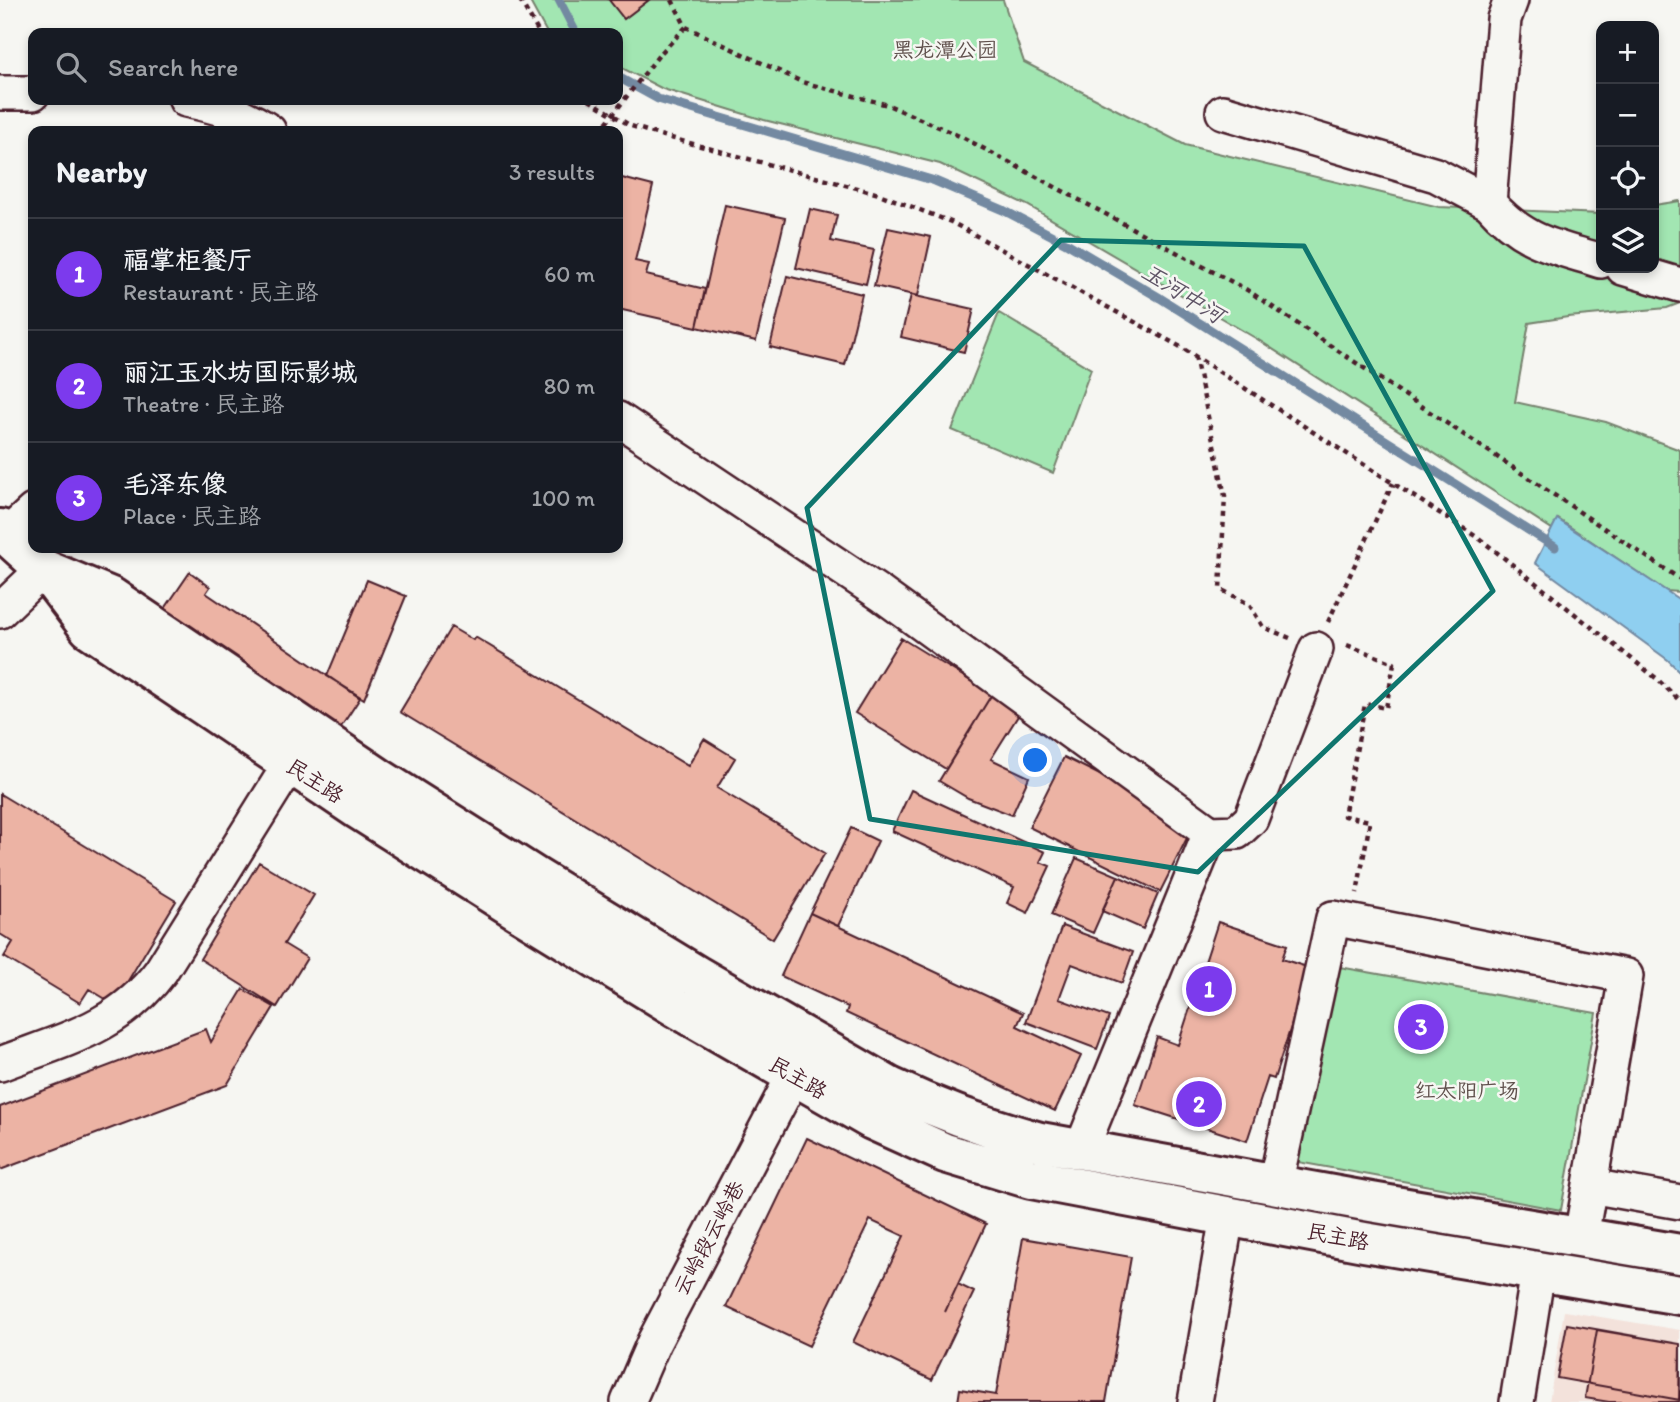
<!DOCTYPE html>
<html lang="en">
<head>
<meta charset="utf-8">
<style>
	:root { --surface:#171b24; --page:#242831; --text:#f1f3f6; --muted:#9ea1a6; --line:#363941; --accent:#7c3aed }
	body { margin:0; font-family:Itim,"LXGW WenKai TC",sans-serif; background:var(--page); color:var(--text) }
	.controls { position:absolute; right:21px; top:21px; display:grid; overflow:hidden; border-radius:14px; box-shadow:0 4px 10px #0003 }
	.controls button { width:63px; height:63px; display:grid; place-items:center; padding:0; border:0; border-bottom:2px solid var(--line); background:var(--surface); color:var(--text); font:35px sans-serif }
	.you { position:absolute; left:1036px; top:761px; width:24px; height:24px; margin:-18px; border:5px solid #fff; border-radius:50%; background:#1a73e8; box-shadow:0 0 0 10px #1a73e833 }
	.badge { display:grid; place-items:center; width:46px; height:46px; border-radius:50%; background:var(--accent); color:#fff; font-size:23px; font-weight:700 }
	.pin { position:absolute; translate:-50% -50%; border:4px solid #fff; box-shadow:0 2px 7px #0006 }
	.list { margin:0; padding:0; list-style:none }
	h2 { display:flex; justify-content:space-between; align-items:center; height:91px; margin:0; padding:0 28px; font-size:30px }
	h2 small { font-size:23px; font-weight:400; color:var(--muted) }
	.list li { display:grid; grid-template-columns:46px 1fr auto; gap:21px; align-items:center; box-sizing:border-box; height:112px; padding:0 28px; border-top:2px solid var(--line) }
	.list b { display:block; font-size:26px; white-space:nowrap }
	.list p { margin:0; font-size:23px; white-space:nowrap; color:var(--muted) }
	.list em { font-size:23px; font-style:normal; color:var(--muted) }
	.icon { flex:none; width:38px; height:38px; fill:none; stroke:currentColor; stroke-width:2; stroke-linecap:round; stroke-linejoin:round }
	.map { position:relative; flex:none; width:1680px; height:1402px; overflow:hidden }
	.search { position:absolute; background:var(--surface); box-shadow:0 4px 10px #0003; left:28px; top:28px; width:595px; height:77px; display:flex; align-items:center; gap:18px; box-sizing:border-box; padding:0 24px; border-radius:14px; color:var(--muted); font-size:26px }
	.panel { position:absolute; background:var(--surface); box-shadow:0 4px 10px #0003; left:28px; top:126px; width:595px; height:427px; border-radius:14px }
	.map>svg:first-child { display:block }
	.built { fill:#f3e2db }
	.green { fill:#a2e6b2; stroke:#76826e; stroke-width:2 }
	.water { fill:#8fcff0; stroke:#7389a1; stroke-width:2 }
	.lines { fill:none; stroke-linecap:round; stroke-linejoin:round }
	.stream { stroke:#7389a1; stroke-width:9 }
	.building { fill:#ecb3a4; stroke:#4a1f2b; stroke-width:2 }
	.minor-casing { stroke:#4a1f2b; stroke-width:38 }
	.major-casing { stroke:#4a1f2b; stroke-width:44 }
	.path { stroke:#4a1f2b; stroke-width:4.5; stroke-dasharray:5 5; stroke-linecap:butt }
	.minor { stroke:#f6f6f2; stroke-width:33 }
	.major { stroke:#f6f6f2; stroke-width:38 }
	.marked { fill:none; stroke:#0f766e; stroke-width:5; stroke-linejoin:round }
	.labels { text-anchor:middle; stroke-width:5; stroke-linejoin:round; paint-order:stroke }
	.park-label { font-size:21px; fill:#60514d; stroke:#f6f6f2 }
	.street-label { font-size:21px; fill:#4a1f2b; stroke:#f6f6f2 }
	.water-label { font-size:23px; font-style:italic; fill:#5f5466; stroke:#f6f6f2 }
</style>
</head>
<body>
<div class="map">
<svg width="1680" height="1402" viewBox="0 0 1680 1402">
	<rect width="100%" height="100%" fill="#f6f6f2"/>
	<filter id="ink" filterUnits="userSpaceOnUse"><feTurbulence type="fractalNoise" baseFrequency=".0143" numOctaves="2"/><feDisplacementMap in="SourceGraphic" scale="14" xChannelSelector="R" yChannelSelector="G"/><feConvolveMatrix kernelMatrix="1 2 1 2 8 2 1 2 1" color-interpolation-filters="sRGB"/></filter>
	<g filter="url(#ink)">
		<path class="built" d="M1564 1311 1680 1330V1402H1549Z"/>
		<path class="green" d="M529 0H1003L1024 62 1185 145 1439 207 1601 214V268H1654V205L1680 201V303L1667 308 1568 317 1529 323 1515 402 1606 422 1680 450V592L1666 591 1558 519 1552 529 1257 339 1027 205 940 164 764 120 663 89 618 66V33H547Z
			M999 313 1091 369 1053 473 952 430Z
			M1334 966 1596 1013 1561 1210 1298 1162Z"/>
		<path class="water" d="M1557 519 1680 600V672L1668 660 1535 563Z"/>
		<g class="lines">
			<path class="stream" d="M559 0 576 33
				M618 77 658 99 935 181 1003 210 1068 244 1160 298 1555 547"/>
		</g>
		<path class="building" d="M609 0H649L624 19Z
			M618 177 653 186 635 261 649 264 646 275 705 289 697 327 618 309Z
			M725 205 785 218 756 341 697 327Z
			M810 209 837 215 831 241 874 250 866 284 796 268Z
			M888 228 931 237 918 296 874 286Z
			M787 276 862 294 845 365 770 347Z
			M911 295 974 309 964 352 901 337Z
			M190 572 210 587 206 593 360 698 337 733 162 613Z
			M367 580 406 596 364 699 327 676Z
			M451 627 473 640 475 637 688 766 704 739 735 758 717 788 825 853 773 939 400 712Z
			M901 638 992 694 946 769 855 713Z
			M992 694 1021 711 991 759 1029 777 1012 815 968 798 939 781Z
			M1064 757 1152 801 1191 830 1160 892 1029 827Z
			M911 790 1045 852 1040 862 1050 866 1028 913 1007 903 1014 887 892 831Z
			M0 794 176 901 114 1004 89 989 80 1003 4 957 13 942 0 934Z
			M851 828 878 841 838 926 810 913Z
			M1076 858 1118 876 1093 933 1051 915Z
			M259 862 314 895 284 944 307 958 277 1007 200 959Z
			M1118 876 1158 894 1143 929 1102 911Z
			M810 913 1023 1013 1017 1026 1081 1056 1055 1111 846 1013 848 1007 781 976Z
			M1218 922 1287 945 1282 959 1310 968 1274 1079 1268 1077 1247 1141 1135 1105 1157 1037 1178 1045Z
			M1062 926 1133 952 1122 983 1072 964 1059 999 1109 1017 1097 1049 1026 1022Z
			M243 989 274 1007 227 1085 0 1170V1107L206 1029 211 1042Z
			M807 1138 986 1224 945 1312 958 1284 974 1292 932 1380 853 1342 904 1236 870 1220 809 1346 726 1307Z
			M1023 1238 1131 1257 1106 1402H958L960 1389 996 1395Z
			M1567 1324 1680 1344V1400L1557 1378Z
			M1597 1330 1680 1344 1679 1402H1609L1585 1398Z"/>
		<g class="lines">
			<defs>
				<path id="minor" d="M1511 0 1504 19 1489 203C1524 243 1553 246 1601 261
					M0 93H33
					M186 100C215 106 244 114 269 131
					M1223 112 1436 175 1489 203
					M1623 268 1680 285
					M618 419 881 594 1210 833 1237 832 1251 819 1316 649
					M7 535 33 511
					M0 611 44 569
					M0 1064C63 1040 119 1028 161 971L290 764
					M1081 1150 1210 833
					M1275 1185 1333 918 1626 976 1581 1237
					M1590 1186 1680 1202
					M628 1402 654 1342 794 1075
					M1195 1402 1227 1216
					M1517 1402 1538 1271"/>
				<path id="major" d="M0 529 44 569 89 628 359 810 517 910 677 1008 872 1120 945 1153 1031 1179 1364 1242 1680 1295
					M46 570 111 597 379 778 537 878 696 975 890 1087C939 1110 988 1128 1040 1142L1371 1202 1680 1254"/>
			</defs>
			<use href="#minor" class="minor-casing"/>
			<use href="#major" class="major-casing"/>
			<path class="path" d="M520 0 539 33
				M672 0 686 27 802 82 888 105 964 138 1247 290 1680 579
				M589 100 631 126 656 134 879 194 951 222 1179 346 1480 539 1656 678 1680 701
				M600 131 659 55 686 27
				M1195 356 1225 496 1220 589 1249 604 1263 627 1290 638
				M1328 622 1393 483
				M1347 645 1394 663 1386 708 1365 704 1344 816 1370 821 1357 893"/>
			<use href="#minor" class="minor"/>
			<use href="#major" class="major"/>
		</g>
	</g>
	<path class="marked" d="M1061 240 1304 246 1493 591 1198 872 870 819 807 508Z"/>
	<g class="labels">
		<g class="park-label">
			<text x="945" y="57">黑龙潭公园</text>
			<text x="1467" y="1098">红太阳广场</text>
		</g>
		<g class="street-label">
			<text transform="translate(315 781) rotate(33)" y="7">民主路</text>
			<text transform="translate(798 1078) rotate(30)" y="7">民主路</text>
			<text transform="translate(1338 1237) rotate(11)" y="7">民主路</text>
			<text transform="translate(709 1238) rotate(-62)" y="7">云岭段云岭巷</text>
		</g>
		<g class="water-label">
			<text transform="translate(1183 293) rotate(32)" y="8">玉河中河</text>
		</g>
	</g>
</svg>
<div class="controls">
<button>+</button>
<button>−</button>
<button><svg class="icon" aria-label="locate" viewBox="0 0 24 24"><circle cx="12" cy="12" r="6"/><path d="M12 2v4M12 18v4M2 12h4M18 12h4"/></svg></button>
<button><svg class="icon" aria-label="layers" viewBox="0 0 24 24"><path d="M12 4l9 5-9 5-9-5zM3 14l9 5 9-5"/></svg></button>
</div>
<div class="you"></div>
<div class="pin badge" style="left:1209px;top:989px">1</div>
<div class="pin badge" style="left:1199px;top:1104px">2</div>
<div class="pin badge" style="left:1421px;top:1027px">3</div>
<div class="search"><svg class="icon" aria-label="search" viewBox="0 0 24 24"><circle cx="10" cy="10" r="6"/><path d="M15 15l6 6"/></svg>Search here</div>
<section class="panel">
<h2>Nearby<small>3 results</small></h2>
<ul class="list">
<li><span class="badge">1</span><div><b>福掌柜餐厅</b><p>Restaurant · 民主路</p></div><em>60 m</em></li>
<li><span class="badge">2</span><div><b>丽江玉水坊国际影城</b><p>Theatre · 民主路</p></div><em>80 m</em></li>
<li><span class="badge">3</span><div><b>毛泽东像</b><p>Place · 民主路</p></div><em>100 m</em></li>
</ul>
</section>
</div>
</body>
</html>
